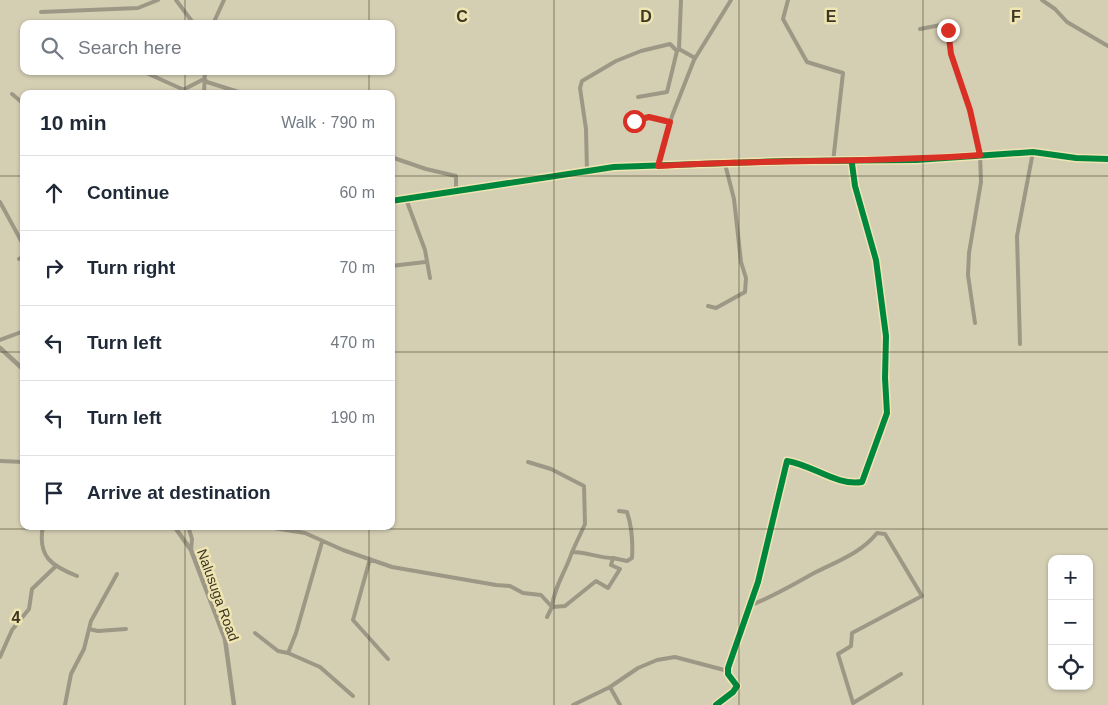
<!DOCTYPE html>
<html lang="en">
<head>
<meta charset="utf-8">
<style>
	:root { --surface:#fff; --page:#f2f2f3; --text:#1f2937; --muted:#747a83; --line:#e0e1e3 }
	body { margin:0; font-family:Arial,sans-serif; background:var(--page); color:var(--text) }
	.controls { position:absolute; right:15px; bottom:15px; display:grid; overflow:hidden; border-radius:10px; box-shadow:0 1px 4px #0004 }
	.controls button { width:45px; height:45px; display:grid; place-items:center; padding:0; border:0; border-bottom:1px solid var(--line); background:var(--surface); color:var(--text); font:25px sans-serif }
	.stop { position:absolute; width:15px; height:15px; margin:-11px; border:4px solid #d93025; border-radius:50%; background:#fff }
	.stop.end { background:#d93025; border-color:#fff; box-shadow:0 1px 5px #0008 }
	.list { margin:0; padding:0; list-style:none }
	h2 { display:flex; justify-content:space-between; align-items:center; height:65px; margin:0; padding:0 20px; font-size:21px }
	h2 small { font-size:16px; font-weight:400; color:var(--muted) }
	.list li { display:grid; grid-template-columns:32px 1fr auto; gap:15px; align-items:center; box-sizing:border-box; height:75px; padding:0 20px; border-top:1px solid var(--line) }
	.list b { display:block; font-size:19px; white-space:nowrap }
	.list em { font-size:16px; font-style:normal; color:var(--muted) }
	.icon { flex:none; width:28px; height:28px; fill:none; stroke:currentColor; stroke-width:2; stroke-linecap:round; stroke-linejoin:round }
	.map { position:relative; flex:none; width:1108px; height:705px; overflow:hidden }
	.search { position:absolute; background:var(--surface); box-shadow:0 1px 4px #0004; left:20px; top:20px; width:375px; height:55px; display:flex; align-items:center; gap:12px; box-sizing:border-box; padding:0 18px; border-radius:10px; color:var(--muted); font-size:19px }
	.panel { position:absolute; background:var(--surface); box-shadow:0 1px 4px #0004; left:20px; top:90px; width:375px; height:440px; border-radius:10px }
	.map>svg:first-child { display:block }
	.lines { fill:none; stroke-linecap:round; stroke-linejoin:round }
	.minor { stroke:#9d9885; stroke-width:4 }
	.tertiary { stroke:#9d9885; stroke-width:4.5 }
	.cycleway-casing { stroke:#efe4b2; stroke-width:9 }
	.cycleway { stroke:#00873e; stroke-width:6 }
	.route { stroke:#d93025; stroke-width:6 }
	.grid { fill:none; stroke:#3b3723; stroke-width:1; stroke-opacity:0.55 }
	.labels { text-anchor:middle; stroke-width:5; stroke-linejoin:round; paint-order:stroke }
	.street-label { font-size:14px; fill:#3b3723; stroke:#efe4b2 }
	.grid-label { font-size:16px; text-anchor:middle; font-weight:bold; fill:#3b3723; stroke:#efe4b2; stroke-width:5; stroke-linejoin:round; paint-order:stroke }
</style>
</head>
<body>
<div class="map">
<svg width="1108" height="705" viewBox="0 0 1108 705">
	<rect width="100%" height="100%" fill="#d4ceb3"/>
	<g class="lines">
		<path class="minor" d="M176 0 194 24
			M681 0 679 49 695 58
			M788 0 783 19 807 62 843 73 833 162
			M1042 0 1055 9 1067 22 1108 46
			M41 12 138 8 158 0
			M213 24 224 0
			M920 29 946 24 951 54 970 111 980 155 981 182 969 253 968 275 975 323
			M142 71 182 89
			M12 94 24 104
			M175 94 204 79 207 82 245 94
			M204 94 205 71
			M638 97 667 92 677 51 679 49
			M634 121 649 117 670 122
			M391 157 426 169 456 176V191
			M658 166 672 116 694 60 731 0
			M587 171 586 129 580 88 582 81 616 61 641 51 670 44 677 51
			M406 199 425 250 430 278
			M391 201 614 167 787 161 916 160 1033 152 1076 158 1108 159
			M0 202 24 246
			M19 259 24 256
			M391 266 425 262
			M708 306 716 308 745 292 746 278 741 262 734 199 725 164
			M0 340 24 331
			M1020 344 1017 236 1033 152
			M0 461 24 462
			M528 462 551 469 584 486 585 524 572 552
			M43 526C37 557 52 566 77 576
			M188 526 192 539 191 550
			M261 526 305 533 343 550 392 567 496 585 510 586 523 593 541 595 552 607 547 617
			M613 558C599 558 587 552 572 552 566 571 554 587 552 607L565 606 596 581 608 588 620 569 611 565 613 558 627 561 632 558C633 542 632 527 627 512L619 511
			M370 559 353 620 388 659
			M751 605C775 596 794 584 816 572 838 561 861 553 877 533L885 534 922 596 852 633 851 646 838 654 853 703 901 674
			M89 629 98 631 126 629
			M255 633 278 651 288 653 296 633 322 542
			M288 653 320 667 353 696
			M0 657 12 630 29 609 32 589 55 567
			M610 687 620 705
			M65 705 71 674 84 649 91 621 117 574
			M573 705 610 687 638 668 657 660 675 657 728 671
			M716 705 733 692 737 686 728 674V668L758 582 787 461C813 465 836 486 862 482L887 413 885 378 886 336 876 260 855 186 852 164"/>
		<path class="tertiary" d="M0 348 24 370
			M174 526 191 550 225 639 234 705"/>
		<defs>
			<path id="cycleway" d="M391 201 614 167 787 161 916 160 1033 152 1076 158 1108 159
				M716 705 733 692 737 686 728 674V668L758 582 787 461C813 465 836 486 862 482L887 413 885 378 886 336 876 260 855 186 852 164"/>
		</defs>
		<use href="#cycleway" class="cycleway-casing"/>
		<use href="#cycleway" class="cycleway"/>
	</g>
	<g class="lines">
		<path class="route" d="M634 121 649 117 670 122 658 166C765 159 873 163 980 155L970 110 951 54 948 30"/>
	</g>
	<path class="grid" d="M185 0V24M369 0V24M554 0V705M739 0V705M923 0V705M185 71V94M369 71V94M0 176H24M391 176H1108M0 352H24M391 352H1108M185 526V705M369 526V705M0 529H1108"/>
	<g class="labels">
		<g class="street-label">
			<text transform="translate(218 595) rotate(70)" y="5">Nalusuga Road</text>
		</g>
	</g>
	<g class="grid-label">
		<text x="462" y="22">C</text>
		<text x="646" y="22">D</text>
		<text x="831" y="22">E</text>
		<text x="1016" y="22">F</text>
		<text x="16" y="623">4</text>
	</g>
</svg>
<div class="controls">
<button>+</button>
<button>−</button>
<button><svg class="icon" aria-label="locate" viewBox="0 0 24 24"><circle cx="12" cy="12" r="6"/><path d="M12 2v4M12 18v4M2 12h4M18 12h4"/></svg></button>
</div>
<div class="stop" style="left:634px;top:121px"></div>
<div class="stop end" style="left:948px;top:30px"></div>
<div class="search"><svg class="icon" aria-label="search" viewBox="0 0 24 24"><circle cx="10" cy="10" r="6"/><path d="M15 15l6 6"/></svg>Search here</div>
<section class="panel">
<h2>10 min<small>Walk · 790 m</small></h2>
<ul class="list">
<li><svg class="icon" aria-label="ahead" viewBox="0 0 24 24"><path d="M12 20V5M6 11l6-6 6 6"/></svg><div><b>Continue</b></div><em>60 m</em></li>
<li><svg class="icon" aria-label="right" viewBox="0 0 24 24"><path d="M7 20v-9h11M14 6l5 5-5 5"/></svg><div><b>Turn right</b></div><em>70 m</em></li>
<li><svg class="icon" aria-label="left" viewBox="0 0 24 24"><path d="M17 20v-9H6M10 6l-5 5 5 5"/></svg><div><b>Turn left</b></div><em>470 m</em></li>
<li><svg class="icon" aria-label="left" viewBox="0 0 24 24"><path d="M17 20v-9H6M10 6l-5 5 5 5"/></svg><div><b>Turn left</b></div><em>190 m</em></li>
<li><svg class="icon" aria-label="arrive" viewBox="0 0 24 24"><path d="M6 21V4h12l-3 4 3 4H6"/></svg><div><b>Arrive at destination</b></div></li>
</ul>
</section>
</div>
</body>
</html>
